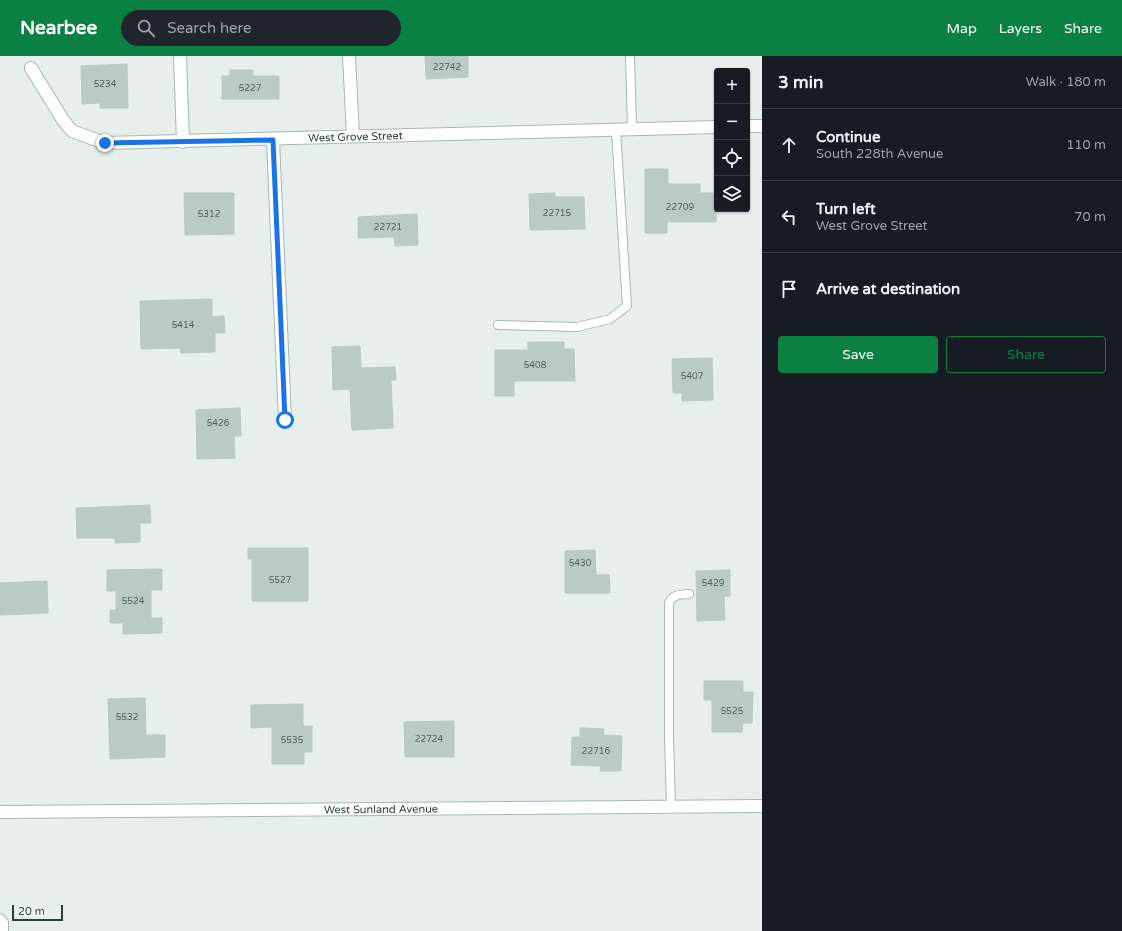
<!DOCTYPE html>
<html lang="en">
<head>
<meta charset="utf-8">
<style>
	:root { --surface:#171b24; --page:#20242c; --text:#f1f3f6; --muted:#9ea1a6; --line:#363941; --accent:#0b8043 }
	body { margin:0; font-family:"Varela Round",sans-serif; background:var(--page); color:var(--text) }
	.controls { position:absolute; right:12px; top:12px; display:grid; overflow:hidden; border-radius:4px; box-shadow:0 1px 3px #0004 }
	.controls button { width:36px; height:36px; display:grid; place-items:center; padding:0; border:0; border-bottom:1px solid var(--line); background:var(--surface); color:var(--text); font:20px sans-serif }
	.scale { position:absolute; left:12px; bottom:10px; width:51px; box-sizing:border-box; padding-left:4px; border:2px solid #24423a; border-top:0; font-size:11px; line-height:14px; white-space:nowrap; color:#24423a; -webkit-text-stroke:3px #f7fbf9; paint-order:stroke }
	.stop { position:absolute; width:12px; height:12px; margin:-9px; border:3px solid #1a73e8; border-radius:50%; background:#fff }
	.stop.end { background:#1a73e8; border-color:#fff; box-shadow:0 1px 4px #0008 }
	.list { margin:0; padding:0; list-style:none }
	h2 { display:flex; justify-content:space-between; align-items:center; height:52px; margin:0; padding:0 16px; font-size:17px }
	h2 small { font-size:13px; font-weight:400; color:var(--muted) }
	.list li { display:grid; grid-template-columns:26px 1fr auto; gap:12px; align-items:center; box-sizing:border-box; height:72px; padding:0 16px; border-top:1px solid var(--line) }
	.list b { display:block; font-size:15px; white-space:nowrap }
	.list p { margin:0; font-size:13px; white-space:nowrap; color:var(--muted) }
	.list em { font-size:13px; font-style:normal; color:var(--muted) }
	.actions { display:flex; gap:8px; padding:12px 16px }
	.actions a { flex:1; padding:9px 0; border:1px solid var(--accent); border-radius:4px; text-align:center; font-size:14px; color:var(--accent) }
	.actions .main { background:var(--accent); color:#fff }
	.icon { flex:none; width:22px; height:22px; fill:none; stroke:currentColor; stroke-width:2; stroke-linecap:round; stroke-linejoin:round }
	.map { position:relative; flex:none; width:762px; height:875px; overflow:hidden }
	header { display:flex; align-items:center; gap:24px; box-sizing:border-box; height:56px; padding:0 20px; background:var(--accent); color:#fff }
	header strong { font-size:19px }
	nav { display:flex; gap:22px; margin-inline-start:auto; font-size:14px }
	.search { width:280px; height:36px; background:var(--page); display:flex; align-items:center; gap:10px; box-sizing:border-box; padding:0 14px; border-radius:22px; color:var(--muted); font-size:15px }
	main { display:flex }
	aside { flex:1; background:var(--surface) }
	.map>svg:first-child { display:block }
	.building { fill:#bbcac4; stroke:#b8c9c2 }
	.lines { fill:none; stroke-linecap:round; stroke-linejoin:round }
	.lane-casing { stroke:#a8b8b2; stroke-width:10 }
	.street-casing { stroke:#a8b8b2; stroke-width:14 }
	.lane { stroke:#fff; stroke-width:8 }
	.street { stroke:#fff; stroke-width:12 }
	.route { stroke:#1a73e8; stroke-width:5 }
	.labels { text-anchor:middle; stroke-width:4; stroke-linejoin:round; paint-order:stroke }
	.number-label { font-size:9px; fill:#4a645c }
	.street-label { font-size:11px; fill:#24423a; stroke:#f7fbf9 }
</style>
</head>
<body>
<header>
<strong>Nearbee</strong>
<div class="search"><svg class="icon" aria-label="search" viewBox="0 0 24 24"><circle cx="10" cy="10" r="6"/><path d="M15 15l6 6"/></svg>Search here</div>
<nav><a>Map</a><a>Layers</a><a>Share</a></nav>
</header>
<main>
<div class="map">
<svg width="762" height="875" viewBox="0 0 762 875">
	<rect width="100%" height="100%" fill="#e6efeb"/>
	<path class="building" d="M425 0H468V21L426 23Z
		M127 8 128 52H100V47L82 48 81 10Z
		M230 14H253V20H279V43H222V20H230Z
		M645 113H668V128H700V137H716V166H667V177H645Z
		M184 137H234V178L185 179Z
		M555 137V141H584L585 173 530 174 529 138Z
		M417 158 418 189 395 190 394 181 358 182V161Z
		M212 243V261L224 260 225 277H215V296L181 297 180 292 141 293 140 245Z
		M528 286H564V293H574L575 325H514V340H495V294H528Z
		M360 290 361 312 395 311 396 324H391L393 372 352 374 350 333 333 334 332 291Z
		M712 302 713 344 682 345V337H673L672 303Z
		M240 352 241 380H234L235 402 197 403 196 354Z
		M150 449 151 467H140V486L115 487V482H77L76 452Z
		M248 492H308V545H252V503H248Z
		M595 494 596 519H609L610 537H565V495Z
		M162 513V534H151V562H162V577L123 578V567H110V554H116V535H107V514Z
		M730 514V540H724L725 564 697 565 696 515Z
		M47 525 48 557 0 559V527Z
		M704 625H743V636H753L752 667H743L742 676H712V644H704Z
		M145 642 146 679H165V701L110 703 108 643Z
		M303 648V670H312V696H304V708H272V671L251 672V649Z
		M454 665V701H405L404 666Z
		M580 672 604 673 603 679 622 680 621 715H600L601 710 571 709 572 681H580Z"/>
	<g class="lines">
		<defs>
			<path id="lane" d="M630 0 632 73
				M498 269 577 271 610 263 627 250 616 74
				M671 751 669 679V547C673 538 680 539 689 538
				M0 862 4 866V875"/>
			<g id="street">
				<path d="M180 0 183 86"/>
				<path d="M349 0 353 80"/>
				<path id="s1" d="M31 12 63 64 72 75 105 87 717 71"/>
				<path d="M747 70H762"/>
				<path d="M273 84 285 364"/>
				<path id="s2" d="M0 756 762 750"/>
			</g>
		</defs>
		<use href="#lane" class="lane-casing"/>
		<use href="#street" class="street-casing"/>
		<use href="#lane" class="lane"/>
		<use href="#street" class="street"/>
	</g>
	<g class="lines">
		<path class="route" d="M105 87 273 84 285 364"/>
	</g>
	<g class="labels">
		<g class="number-label">
			<text x="447" y="14">22742</text>
			<text x="105" y="31">5234</text>
			<text x="250" y="35">5227</text>
			<text x="680" y="154">22709</text>
			<text x="557" y="160">22715</text>
			<text x="209" y="161">5312</text>
			<text x="388" y="174">22721</text>
			<text x="183" y="272">5414</text>
			<text x="535" y="312">5408</text>
			<text x="692" y="323">5407</text>
			<text x="218" y="370">5426</text>
			<text x="580" y="510">5430</text>
			<text x="280" y="527">5527</text>
			<text x="713" y="530">5429</text>
			<text x="133" y="548">5524</text>
			<text x="732" y="658">5525</text>
			<text x="127" y="664">5532</text>
			<text x="429" y="686">22724</text>
			<text x="292" y="687">5535</text>
			<text x="596" y="698">22716</text>
		</g>
		<g class="street-label">
			<text dy="4" stroke="none"><textPath href="#s1" startOffset="361">West Grove Street</textPath></text>
			<text dy="4" stroke="none"><textPath href="#s2" startOffset="381">West Sunland Avenue</textPath></text>
		</g>
	</g>
</svg>
<div class="controls">
<button>+</button>
<button>−</button>
<button><svg class="icon" aria-label="locate" viewBox="0 0 24 24"><circle cx="12" cy="12" r="6"/><path d="M12 2v4M12 18v4M2 12h4M18 12h4"/></svg></button>
<button><svg class="icon" aria-label="layers" viewBox="0 0 24 24"><path d="M12 4l9 5-9 5-9-5zM3 14l9 5 9-5"/></svg></button>
</div>
<div class="scale">20 m</div>
<div class="stop" style="left:285px;top:364px"></div>
<div class="stop end" style="left:105px;top:87px"></div>
</div>
<aside>
<h2>3 min<small>Walk · 180 m</small></h2>
<ul class="list">
<li><svg class="icon" aria-label="ahead" viewBox="0 0 24 24"><path d="M12 20V5M6 11l6-6 6 6"/></svg><div><b>Continue</b><p>South 228th Avenue</p></div><em>110 m</em></li>
<li><svg class="icon" aria-label="left" viewBox="0 0 24 24"><path d="M17 20v-9H6M10 6l-5 5 5 5"/></svg><div><b>Turn left</b><p>West Grove Street</p></div><em>70 m</em></li>
<li><svg class="icon" aria-label="arrive" viewBox="0 0 24 24"><path d="M6 21V4h12l-3 4 3 4H6"/></svg><div><b>Arrive at destination</b></div></li>
</ul>
<div class="actions"><a class="main">Save</a><a>Share</a></div>
</aside>
</main>
</body>
</html>
